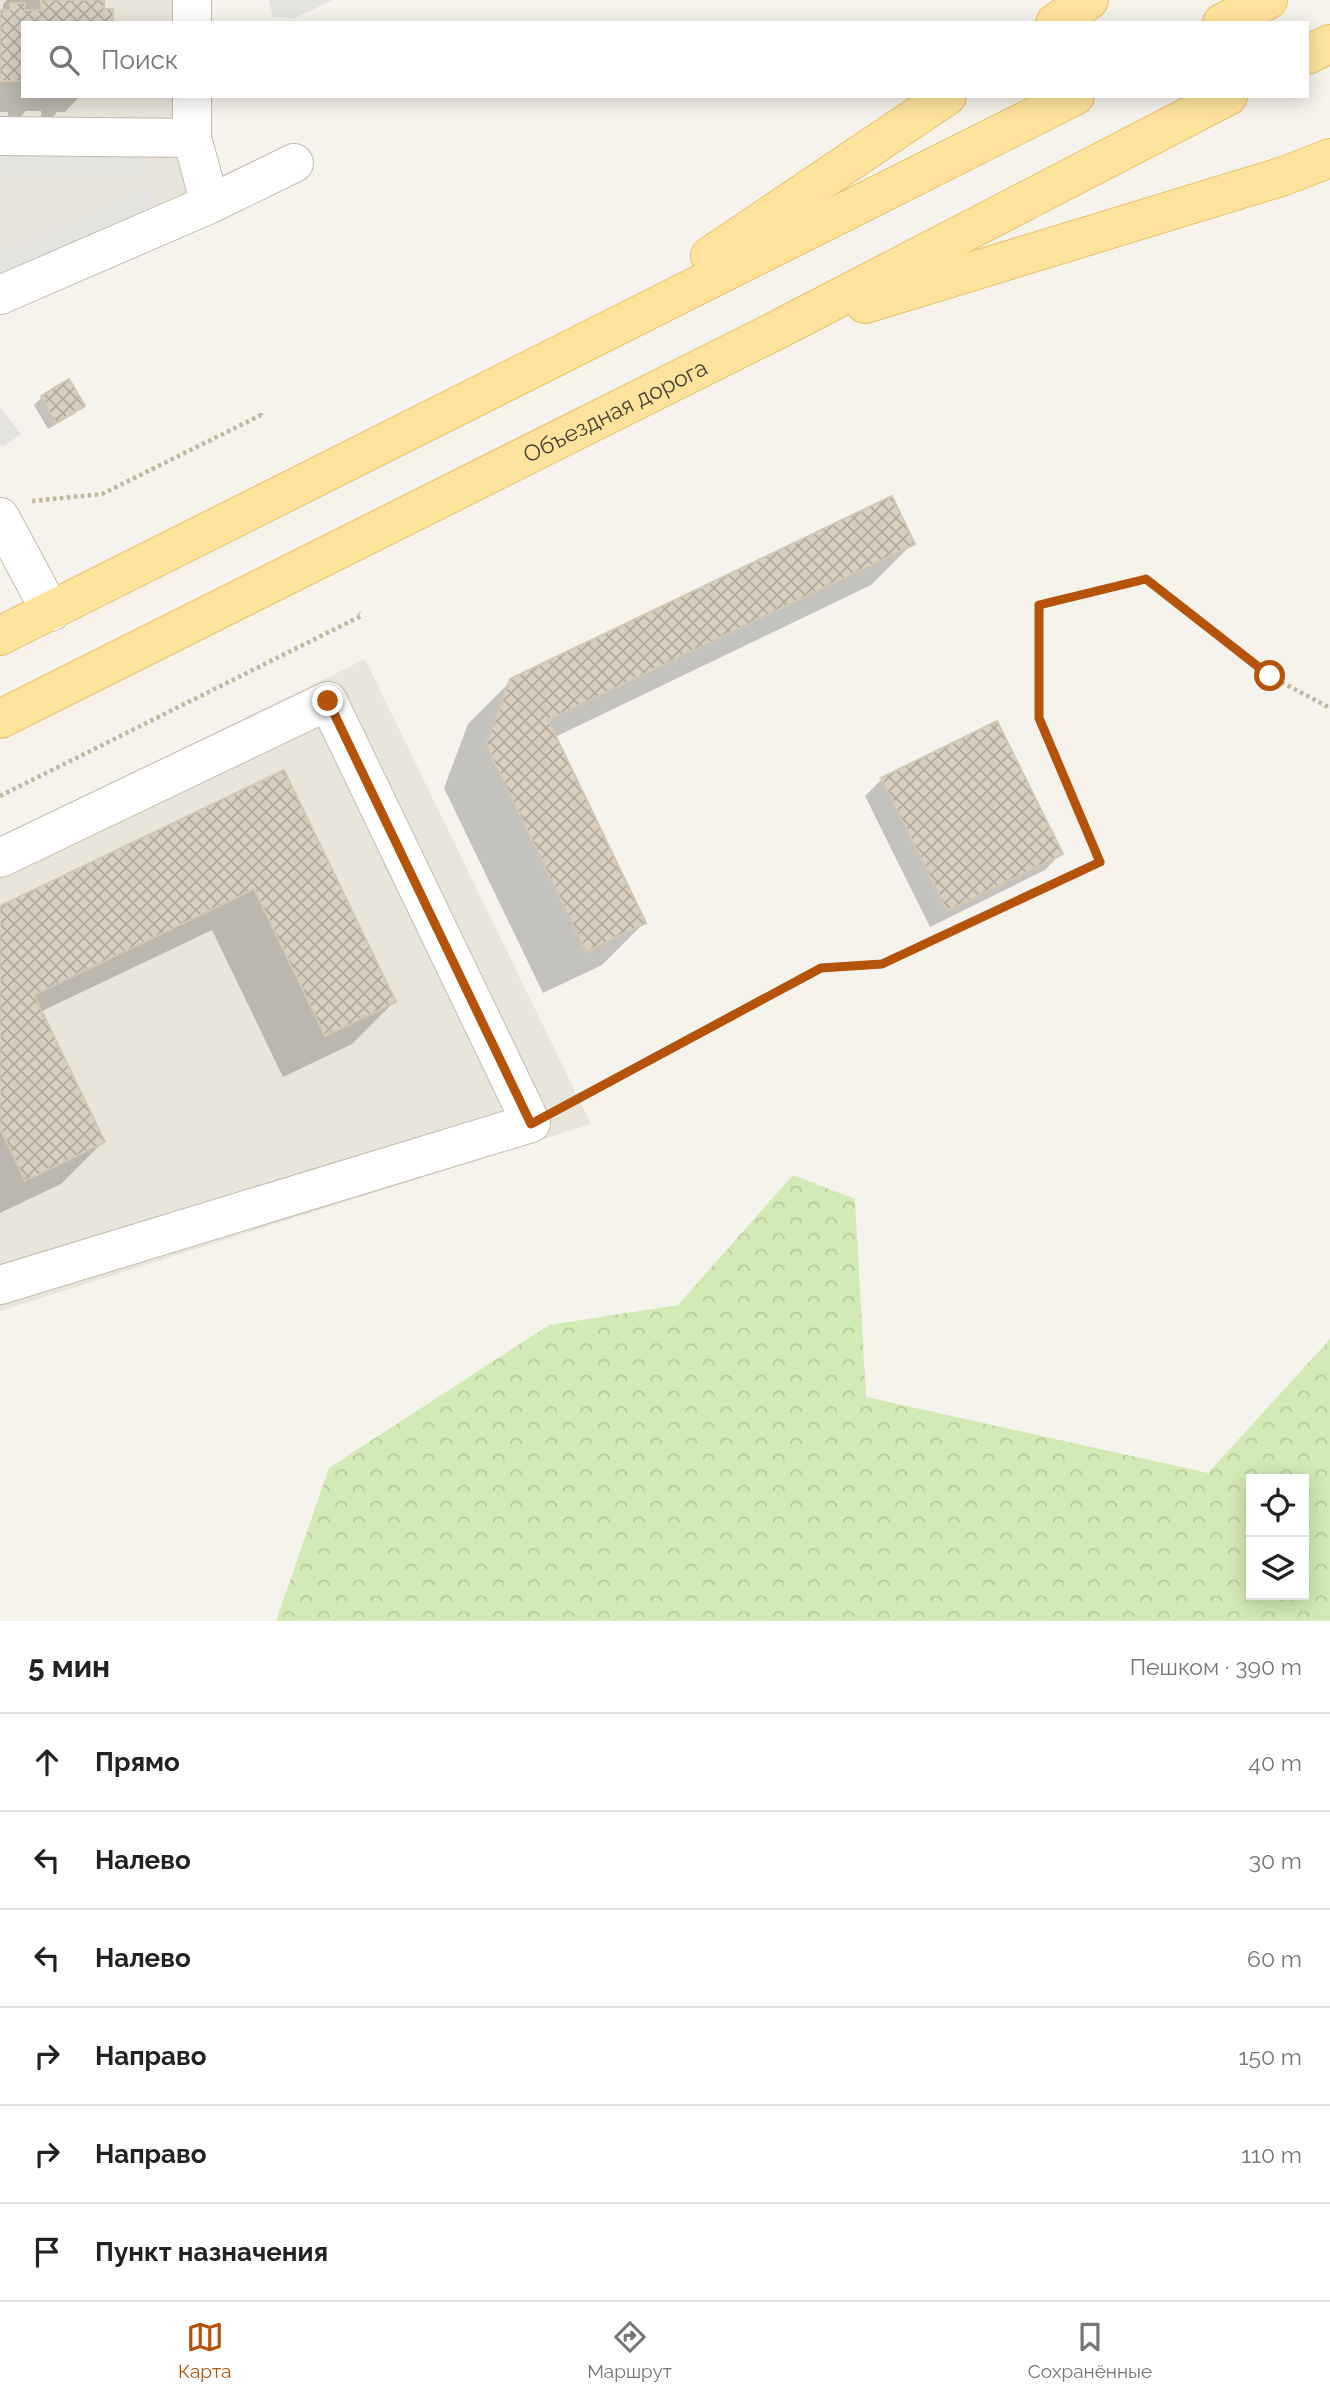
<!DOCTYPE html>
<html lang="ru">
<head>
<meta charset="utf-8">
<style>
	:root { --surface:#fff; --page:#f2f2f2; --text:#222; --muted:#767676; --line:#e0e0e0; --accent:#b45309 }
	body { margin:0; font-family:Raleway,sans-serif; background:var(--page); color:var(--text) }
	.controls { position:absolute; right:21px; bottom:21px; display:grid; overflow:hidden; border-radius:0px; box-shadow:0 4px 18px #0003 }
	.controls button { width:63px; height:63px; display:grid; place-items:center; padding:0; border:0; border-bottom:2px solid var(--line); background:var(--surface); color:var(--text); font:35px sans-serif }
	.stop { position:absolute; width:21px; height:21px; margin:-16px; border:5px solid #b45309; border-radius:50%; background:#fff }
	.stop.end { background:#b45309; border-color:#fff; box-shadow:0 2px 7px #0008 }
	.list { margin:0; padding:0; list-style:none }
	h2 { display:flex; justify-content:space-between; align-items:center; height:91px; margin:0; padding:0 28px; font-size:30px }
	h2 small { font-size:23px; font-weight:400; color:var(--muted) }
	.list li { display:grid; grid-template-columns:46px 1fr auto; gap:21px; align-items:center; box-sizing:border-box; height:98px; padding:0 28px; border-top:2px solid var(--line) }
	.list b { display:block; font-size:26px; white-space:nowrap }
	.list em { font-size:23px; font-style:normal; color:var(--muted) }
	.icon { flex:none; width:38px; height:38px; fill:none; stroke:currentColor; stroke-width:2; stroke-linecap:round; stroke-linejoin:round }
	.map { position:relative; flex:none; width:1330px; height:1621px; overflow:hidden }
	.search { position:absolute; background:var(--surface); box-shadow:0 4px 18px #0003; left:21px; right:21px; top:21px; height:77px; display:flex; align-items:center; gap:18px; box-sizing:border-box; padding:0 24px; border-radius:0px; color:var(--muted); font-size:26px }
	.sheet { height:679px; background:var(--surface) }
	nav { display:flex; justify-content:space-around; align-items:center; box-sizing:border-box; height:98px; border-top:2px solid var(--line); background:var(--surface); font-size:19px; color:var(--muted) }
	nav a { display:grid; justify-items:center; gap:4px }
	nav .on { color:var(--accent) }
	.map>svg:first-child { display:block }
	.residential { fill:#eae5da }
	.forest { fill:url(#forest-crowns); fill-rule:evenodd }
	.parking { fill:#e5e3e0 }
	.shadow { fill:#0003 }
	.building { fill:url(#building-cross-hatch); stroke:#d3c7b4; stroke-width:2 }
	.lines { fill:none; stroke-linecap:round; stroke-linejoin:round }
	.minor-casing { stroke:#c2bbae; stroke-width:40 }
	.major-casing { stroke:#e6c16a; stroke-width:40 }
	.path { stroke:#c4b79f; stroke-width:4.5; stroke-dasharray:3.5 3.5; stroke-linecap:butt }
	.minor { stroke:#fff; stroke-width:38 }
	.major { stroke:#ffe39c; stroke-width:38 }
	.route { stroke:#b45309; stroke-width:9 }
	.labels { text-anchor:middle; stroke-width:6; stroke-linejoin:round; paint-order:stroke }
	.street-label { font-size:23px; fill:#4b4439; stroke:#fff }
</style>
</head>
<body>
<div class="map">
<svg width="1330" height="1621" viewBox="0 0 1330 1621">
	<defs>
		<pattern id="forest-crowns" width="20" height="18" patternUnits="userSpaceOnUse" patternTransform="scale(1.75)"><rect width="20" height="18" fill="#d2eab5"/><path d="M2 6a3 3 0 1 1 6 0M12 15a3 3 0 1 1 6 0" fill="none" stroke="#b6ca9c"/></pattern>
		<pattern id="building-cross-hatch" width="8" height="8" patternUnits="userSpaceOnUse" patternTransform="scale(1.75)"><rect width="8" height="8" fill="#d8cfc1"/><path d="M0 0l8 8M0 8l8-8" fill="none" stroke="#b1aa9e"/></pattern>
	</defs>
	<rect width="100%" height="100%" fill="#f6f3ec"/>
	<path class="residential" d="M0 0H211V23H23V96H212V188L0 281Z
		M365 659 591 1124 0 1311V838Z"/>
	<path class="forest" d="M793 1175 855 1199 866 1397 1208 1473 1330 1339V1621H276L329 1468 549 1325 678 1305ZM1251 1479H1304V1595H1251Z"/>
	<path class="parking" d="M269 0H332L295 18 273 17Z
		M144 154V176L0 177V155Z
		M150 185 159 205 0 276V252Z
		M0 407 21 434 3 447 0 444Z"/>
	<path class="shadow" d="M7 0H102L23 23V96H80L65 112H57L53 117H41V111H26L20 117H8V112H0V12H3V4Z
		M68 382 82 406 74 414 48 429 34 405 42 397Z
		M913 543 871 585 555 737 644 923 602 965 543 993 444 788 468 724 511 681Z
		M283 772 394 1002 352 1044 283 1077 212 930 40 1012 103 1142 61 1184 0 1213V908Z
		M882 779 1061 853 1045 870 930 927 865 796Z"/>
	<path class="building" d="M41 0H104V9H113V23H23V81H0V10H10V3H25V10H41Z
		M69 379 85 406 56 423 41 396Z
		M892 496 915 544 548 720 646 923 586 952 486 745 510 679Z
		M997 721 1063 854 947 911 881 778Z
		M284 770 396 1002 325 1036 254 889 34 995 105 1142 25 1181 0 1128V906Z"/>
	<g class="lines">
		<defs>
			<path id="minor" d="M192 23V0
				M0 136 192 138V96
				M192 138 210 204
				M0 295 210 204 294 163
				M0 517 51 612
				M0 858 328 701 531 1123 0 1285"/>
			<g id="major">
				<path d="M1055 23 1089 0"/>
				<path d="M1222 23 1268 0"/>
				<path d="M1307 55 1330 44"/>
				<path d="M710 256 947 96"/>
				<path d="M865 304 1284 176 1330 158"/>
				<path d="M0 636 1075 96"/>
				<path id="s1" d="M0 719 775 331 1228 96"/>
			</g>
		</defs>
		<use href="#minor" class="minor-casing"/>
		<use href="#major" class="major-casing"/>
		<path class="path" d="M32 501 102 494 261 415 262 419
			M0 796 361 616 359 613
			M560 1108 821 968 882 964 1100 862 1039 718V605L1146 579 1270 676 1330 708"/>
		<use href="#minor" class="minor"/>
		<use href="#major" class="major"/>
	</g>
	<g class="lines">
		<path class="route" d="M328 701 531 1124 821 968 882 964 1100 862 1039 718V605L1146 579 1270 676"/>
	</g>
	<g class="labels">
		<g class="street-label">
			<text dy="8" stroke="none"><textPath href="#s1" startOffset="688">Объездная дорога</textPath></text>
		</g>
	</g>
</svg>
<div class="controls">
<button><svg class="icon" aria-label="locate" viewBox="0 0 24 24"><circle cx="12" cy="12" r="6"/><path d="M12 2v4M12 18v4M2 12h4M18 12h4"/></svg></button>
<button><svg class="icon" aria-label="layers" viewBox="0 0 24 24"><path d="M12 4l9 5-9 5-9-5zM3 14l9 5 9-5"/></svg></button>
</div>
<div class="stop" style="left:1270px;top:676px"></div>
<div class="stop end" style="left:328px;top:701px"></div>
<div class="search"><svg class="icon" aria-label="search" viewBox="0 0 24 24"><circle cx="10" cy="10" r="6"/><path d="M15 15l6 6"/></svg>Поиск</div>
</div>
<section class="sheet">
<h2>5 мин<small>Пешком · 390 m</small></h2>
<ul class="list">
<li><svg class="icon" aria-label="ahead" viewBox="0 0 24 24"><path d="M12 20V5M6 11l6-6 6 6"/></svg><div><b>Прямо</b></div><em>40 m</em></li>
<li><svg class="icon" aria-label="left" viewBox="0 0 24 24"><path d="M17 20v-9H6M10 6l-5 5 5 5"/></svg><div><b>Налево</b></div><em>30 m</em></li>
<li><svg class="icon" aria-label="left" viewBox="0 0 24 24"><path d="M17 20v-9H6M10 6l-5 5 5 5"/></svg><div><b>Налево</b></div><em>60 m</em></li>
<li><svg class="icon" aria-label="right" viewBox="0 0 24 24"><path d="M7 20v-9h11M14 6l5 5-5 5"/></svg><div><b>Направо</b></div><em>150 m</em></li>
<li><svg class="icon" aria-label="right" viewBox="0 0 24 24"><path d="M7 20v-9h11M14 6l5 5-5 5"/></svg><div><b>Направо</b></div><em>110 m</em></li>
<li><svg class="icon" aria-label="arrive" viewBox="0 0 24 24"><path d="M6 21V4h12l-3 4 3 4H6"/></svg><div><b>Пункт назначения</b></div></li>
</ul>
</section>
<nav>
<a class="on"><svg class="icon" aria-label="map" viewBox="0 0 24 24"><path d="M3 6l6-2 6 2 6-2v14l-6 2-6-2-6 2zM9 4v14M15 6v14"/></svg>Карта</a>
<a><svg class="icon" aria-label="directions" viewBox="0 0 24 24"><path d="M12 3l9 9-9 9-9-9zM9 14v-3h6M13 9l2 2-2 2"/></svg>Маршрут</a>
<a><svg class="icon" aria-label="saved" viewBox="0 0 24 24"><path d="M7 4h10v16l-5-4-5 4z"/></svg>Сохранённые</a>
</nav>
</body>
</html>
